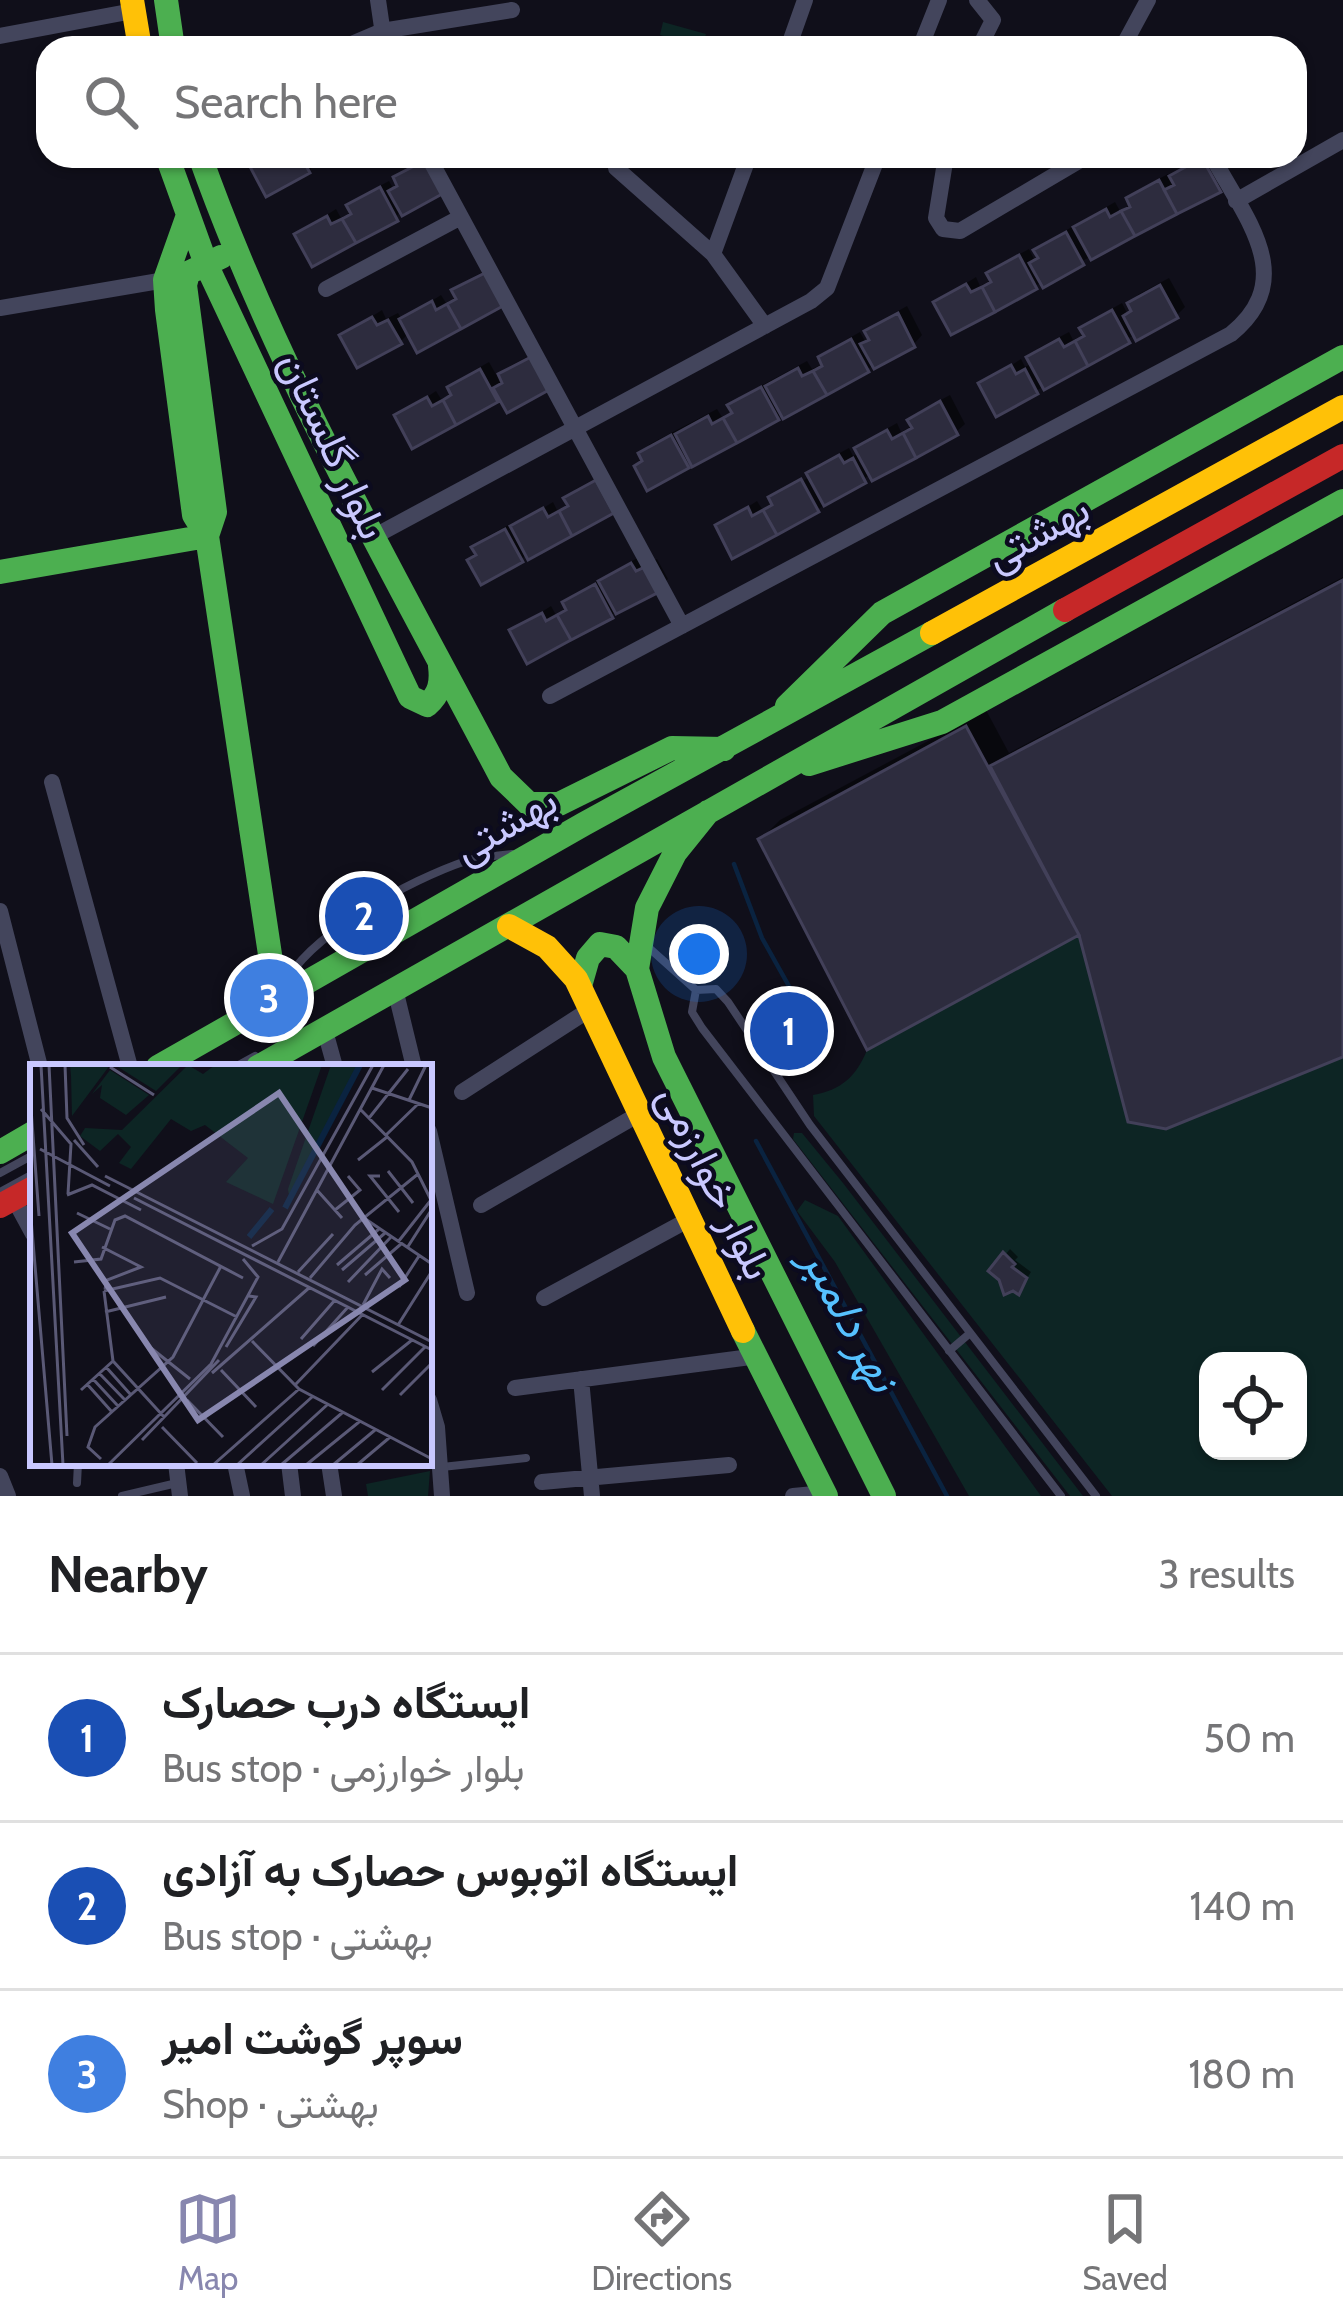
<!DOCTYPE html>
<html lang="en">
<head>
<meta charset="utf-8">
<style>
	:root { --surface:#fff; --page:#f6f6f6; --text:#202124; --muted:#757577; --line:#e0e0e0; --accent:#8887af }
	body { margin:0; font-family:Cabin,Vazirmatn,sans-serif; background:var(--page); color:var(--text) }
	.controls { position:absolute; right:36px; bottom:36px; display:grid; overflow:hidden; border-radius:24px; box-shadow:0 3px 9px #0004 }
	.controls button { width:108px; height:108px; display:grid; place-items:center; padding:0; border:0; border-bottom:3px solid var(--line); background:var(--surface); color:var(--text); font:60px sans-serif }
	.you { position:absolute; left:699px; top:954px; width:42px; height:42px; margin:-30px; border:9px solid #fff; border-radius:50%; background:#1a73e8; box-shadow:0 0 0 18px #1a73e833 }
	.badge { display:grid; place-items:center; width:78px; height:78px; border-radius:50%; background:var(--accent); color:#fff; font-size:39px; font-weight:700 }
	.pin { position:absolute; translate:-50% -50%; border:6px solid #fff; box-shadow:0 3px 12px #0006 }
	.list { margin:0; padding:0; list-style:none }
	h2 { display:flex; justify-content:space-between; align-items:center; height:156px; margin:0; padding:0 48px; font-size:51px }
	h2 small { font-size:39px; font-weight:400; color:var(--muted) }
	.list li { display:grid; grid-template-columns:78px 1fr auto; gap:36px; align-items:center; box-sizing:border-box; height:168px; padding:0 48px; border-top:3px solid var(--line) }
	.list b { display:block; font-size:45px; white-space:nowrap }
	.list p { margin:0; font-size:39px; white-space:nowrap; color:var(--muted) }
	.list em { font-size:39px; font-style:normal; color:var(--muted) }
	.icon { flex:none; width:66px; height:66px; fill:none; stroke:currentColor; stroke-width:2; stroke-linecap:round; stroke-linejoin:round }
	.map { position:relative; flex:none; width:1343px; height:1496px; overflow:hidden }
	.search { position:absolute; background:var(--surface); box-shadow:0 3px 9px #0004; left:36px; right:36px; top:36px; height:132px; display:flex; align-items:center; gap:30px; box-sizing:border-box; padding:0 42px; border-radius:36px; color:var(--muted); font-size:45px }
	.sheet { height:660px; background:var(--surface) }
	nav { display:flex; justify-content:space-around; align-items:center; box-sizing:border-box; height:168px; border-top:3px solid var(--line); background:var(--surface); font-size:33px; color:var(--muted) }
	nav a { display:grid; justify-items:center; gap:6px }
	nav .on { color:var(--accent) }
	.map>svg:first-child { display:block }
	.green { fill:#0d2524; fill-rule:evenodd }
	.shadow { fill:#0007 }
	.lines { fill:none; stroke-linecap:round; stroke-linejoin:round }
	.stream { stroke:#0a2340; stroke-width:4.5 }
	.building { fill:#2d2c3e; stroke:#424059; stroke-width:3 }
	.lane { stroke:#43455c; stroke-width:8 }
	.street { stroke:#43455c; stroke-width:16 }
	.fast { stroke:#4caf50; stroke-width:24 }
	.slow { stroke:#ffc107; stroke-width:24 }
	.jam { stroke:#c62828; stroke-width:24 }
	.labels { text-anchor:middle; stroke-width:9; stroke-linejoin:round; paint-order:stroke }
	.street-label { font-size:42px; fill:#c9c8ff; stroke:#0c0b1f }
	.water-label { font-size:45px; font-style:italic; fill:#56c1ff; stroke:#0c0b1f }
	.inset-river { fill:none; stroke:#0a2340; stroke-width:6 }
	.inset-road { fill:none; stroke:#5a5976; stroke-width:3 }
	.view { fill:#8887af; fill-opacity:0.15; stroke:#8887af; stroke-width:6 }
	.inset-edge { fill:none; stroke:#c9c8ff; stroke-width:6 }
</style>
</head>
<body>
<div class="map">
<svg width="1343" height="1496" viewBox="0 0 1343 1496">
	<rect width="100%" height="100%" fill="#100f1a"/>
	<path class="green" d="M663 22 706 34 702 47 660 35Z
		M1079 935 1128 1122 1166 1129 1343 1057V1496H1112L814 1116 813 1095C841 1090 856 1077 867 1050ZM1208 1361H1298V1451H1208Z
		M794 1133H802L843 1183 1083 1496H1070L793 1139Z
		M805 1200 838 1216 1041 1496H969L835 1262 797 1211Z
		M430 1471 428 1496H368L366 1484Z"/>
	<path class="shadow" d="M260 156H314L317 162 309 171 252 164Z
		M430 156 396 218 297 234 336 209 341 218 353 211 350 206 359 197 389 181 394 190 400 184 396 178 405 169Z
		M1204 156H1214L1227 181 1219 189 1035 286 937 302 976 277 980 286 993 279 990 274 999 265 1029 249 1035 261 1040 256 1037 250 1046 242 1115 202 1120 211 1132 204 1129 199 1138 190 1168 174 1171 179Z
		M494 266 418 348 409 333 400 342 343 335 382 310 386 319 398 313 402 320 441 295 446 303 458 296 455 291 464 282Z
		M1169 278 1185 307 1176 316 1136 334 1036 391 982 384 1021 359 1025 367 1033 363 1030 357 1039 348 1069 332 1073 340 1086 334 1083 328 1092 320 1122 303 1128 315 1134 309 1131 303 1139 294Z
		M907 306 922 335 914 344 687 466 645 459 641 453 650 444 717 409 722 417 734 411 731 405 740 397 807 361 812 369 824 363 821 358 830 349 860 332 866 343 871 338 868 332 877 323Z
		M540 350 496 400 398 416 436 391 441 399 454 393 451 387 459 379 489 362 498 378 510 366Z
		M950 395 965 424 956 432 871 474 817 510 718 526 757 501 762 509 774 502 771 497 777 491V495L815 474 813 470 819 464 849 448 853 456 860 453 858 449 867 440 897 423 901 432 914 425 911 420 920 411Z
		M606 473 521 560 478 553 475 547 484 538 514 522 516 525 553 502 557 510 570 504 567 498 576 489Z
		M641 556 646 565 657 559 668 579 659 588 611 615 512 631 551 606 556 615 568 608 565 602 574 594Z
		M1343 577V1054L1081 931 869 1046 761 839 780 820 986 710 1009 753Z
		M1010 1249 1018 1257 1015 1260 1031 1272 1019 1291 992 1271Z"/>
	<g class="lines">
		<path class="stream" d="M734 864 762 938 804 1013 796 1071
			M756 1141 947 1496"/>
	</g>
	<path class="building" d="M262 156H301L310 173 266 197 248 163Z
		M1202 158 1221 192 1177 214 1164 190 1174 185 1169 176Z
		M426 160 444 193 402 216 388 191 397 186 393 177Z
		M1159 180 1177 214 1135 236 1121 211 1130 207 1126 198Z
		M380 187 398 221 356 243 342 219 351 214 346 205Z
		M1106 209 1110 217 1121 211 1135 236 1091 260 1073 227Z
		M327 216 331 224 342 219 356 243 312 267 294 234Z
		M1066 232 1084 265 1043 288 1029 263 1038 258 1033 250Z
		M1019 255 1037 289 995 312 982 287 991 282 986 273Z
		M485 273 503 306 461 329 447 304 456 299 451 290Z
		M966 284 971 292 982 287 995 312 951 335 933 302Z
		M1160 285 1178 318 1136 341 1123 316 1131 311 1127 303Z
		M432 301 436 310 447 304 461 329 417 353 399 319Z
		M1112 310 1130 343 1088 366 1075 341 1084 336 1079 328Z
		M898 313 915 347 874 369 860 344 869 340 864 331Z
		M372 317 377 325 388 320 402 344 357 368 339 335Z
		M851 339 869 372 827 395 813 371 822 366 818 357Z
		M1059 339 1064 347 1075 341 1088 366 1044 390 1026 357Z
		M531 357 549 390 507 413 493 388 502 383 498 374Z
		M1011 365 1016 374 1025 369 1038 394 996 417 978 383Z
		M798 368 802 376 813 371 827 395 783 419 765 386Z
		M480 369 498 402 456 425 443 400 451 395 447 387Z
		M761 387 779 420 737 443 723 418 732 413 727 405Z
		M427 397 432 406 443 400 456 425 412 449 394 415Z
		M940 401 958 435 916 458 903 433 912 428 907 420Z
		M708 416 712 424 723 418 737 443 692 467 675 434Z
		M887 430 892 439 903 433 916 458 872 481 854 448Z
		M671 435 689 468 647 491 634 466 642 461 638 453Z
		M839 455 844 463 853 458 866 483 824 506 806 473Z
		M801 479 819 512 777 535 763 510 772 505 768 497Z
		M596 480 614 513 572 536 559 511 568 506 563 498Z
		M748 507 752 516 763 510 777 535 732 559 715 525Z
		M543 508 548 517 559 511 572 536 528 560 510 526Z
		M505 529 523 562 481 585 467 560 476 555 471 547Z
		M631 563 636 571 647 566 661 591 616 614 598 581Z
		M1343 580V1057L1166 1129 1128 1122 1079 935 990 766Z
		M595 584 613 618 571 640 557 615 566 610 562 602Z
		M542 613 546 621 557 615 571 640 527 664 509 630Z
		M966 726 1079 935 867 1050 758 839Z
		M1003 1252 1015 1264 1012 1267 1027 1278 1019 1295 1013 1291 1004 1295 999 1280 988 1271Z"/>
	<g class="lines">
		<path class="lane" d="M648 947 696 990
			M283 987C307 935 412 879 466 861 480 856 497 856 512 854
			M696 990 716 989 728 1002 810 1125 1096 1496
			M696 990 692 1012 702 1028 1061 1496
			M235 1067 255 1056
			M0 1173 33 1155
			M0 1192 33 1174
			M949 1351 969 1334
			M442 1467 526 1458
			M77 1483 78 1463
			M122 1496 177 1483"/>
		<path class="street" d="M378 0 385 48
			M977 0 993 20 979 48
			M0 36 133 11
			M342 48 382 31 512 10
			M788 48 805 0
			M920 48 939 0
			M1122 48 1148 0
			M428 156 682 626
			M946 156 936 218 943 229 960 231 1087 156
			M616 168 713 254 765 326
			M1236 201 1343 140
			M713 254 749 156
			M326 289 461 217
			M0 308 165 280
			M375 536 811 301 827 288 878 156
			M550 696 1231 334C1300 278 1244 217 1212 156
			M52 782 130 1067
			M0 911 40 1067
			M395 989 414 1067
			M325 1031 335 1067
			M462 1092 592 1008
			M429 1131 467 1293
			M14 1199 33 1234
			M481 1205 639 1114
			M544 1298 688 1220
			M581 1379 592 1496
			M515 1388 758 1356
			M429 1400 437 1427 442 1496
			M176 1463 180 1496
			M235 1463 242 1496
			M289 1463 293 1496
			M329 1463 334 1496
			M0 1476 8 1496
			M542 1482 729 1465
			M793 1496 825 1493"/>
		<path class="fast" d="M166 0 173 48
			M167 156 206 264 410 697 427 705C440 694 442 682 440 666
			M200 156C277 373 394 573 501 777L529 804H559L672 748 724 749
			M187 218 165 280 167 310 194 515 207 536 277 1001
			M207 536 215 512 185 285 188 273 221 257
			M0 572 207 536
			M787 706 882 613 1343 357
			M809 764 942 722 1343 501
			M708 812 675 853 647 908 637 969 664 1057 884 1496
			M580 986 588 958 600 944 616 947 637 969
			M158 1067 584 824 932 633
			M258 1067 1065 610
			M0 1152 33 1133
			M743 1331 826 1496"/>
		<path class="slow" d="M132 0 140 48
			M932 633 1343 407
			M509 926 547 947 576 979 743 1331"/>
		<path class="jam" d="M1065 610 1343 456
			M0 1206 33 1188"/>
	</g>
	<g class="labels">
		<g class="street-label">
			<text transform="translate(334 445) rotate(65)" y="15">بلوار گلستان</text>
			<text transform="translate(1037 532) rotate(-29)" y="15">بهشتى</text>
			<text transform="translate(505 824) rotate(-30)" y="15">بهشتی</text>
			<text transform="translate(716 1182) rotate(64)" y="15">بلوار خوارزمی</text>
		</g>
		<g class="water-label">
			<text transform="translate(851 1319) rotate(62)" y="16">نهر دلمبر</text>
		</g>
	</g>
	<g transform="translate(30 1064)">
		<rect width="402" height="402" fill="#100f1a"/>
		<path d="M40 1H80L42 52 41 12ZM85 1H152L126 27ZM158 1 173 10 185 1H292L243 140 196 118 218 94 175 61 161 67 141 55 101 105 89 99 101 83 88 70 70 87 50 72 55 64 92 66ZM301 1H328L259 132 258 125ZM80 6 119 31 96 51 70 34 72 21 62 30Z" fill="#0d2524"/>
		<path class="inset-river" d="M255 144 330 1M219 173 242 145"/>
		<path class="inset-road" d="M11 1 33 401M19 1 37 372M35 1 37 54 54 81M80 3 124 31M342 24 402 44M0 31 9 152M379 36 396 1M11 45 41 80 38 130M330 45 382 98 402 138M339 54 378 5M356 71 389 39M44 76 68 103M10 85 80 122M328 96 357 73M358 107 383 139M75 112 402 278M350 112H340L369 148M286 125 312 154M37 131 62 121 111 146M104 134 402 286M0 143 22 401M305 146 330 126 318 112M47 149 80 165M334 154 402 200M368 178 401 136M222 182 252 165 343 1M72 183 111 203 77 216 75 225M377 184 402 145M44 198 71 195 85 156 95 152 213 214M248 198 354 1M307 201 349 165M312 206 355 169M268 208 303 170M335 211 371 180M280 214 325 161 388 110M318 218 361 173M369 223 389 192M74 227 83 297 135 354M74 227 130 214 207 253M333 241 352 205 360 214M75 248 136 233M368 261 402 207M271 275 305 236M222 277 269 325 402 395M283 282 318 243M196 283 226 233 219 232M121 284 160 315M76 303 101 331M191 306 226 343M342 308 382 276M69 309 95 336M182 309 280 223M63 315 88 342M57 320 82 348M265 321 333 250M51 326 83 297M352 326 395 283M370 331 402 299M157 336 193 373M132 363 167 399M112 376 189 296M71 395 58 383 65 363 143 293 191 202M78 401 181 300 228 213 213 195M183 401 269 325M207 401 282 333M231 401 297 341M251 401 312 349M276 401 329 358M303 401 345 366M327 401 359 374"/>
		<path class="view" d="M249 29 375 216 168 356 42 169Z"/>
		<rect width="402" height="402" class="inset-edge"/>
	</g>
</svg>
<div class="controls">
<button><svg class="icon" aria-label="locate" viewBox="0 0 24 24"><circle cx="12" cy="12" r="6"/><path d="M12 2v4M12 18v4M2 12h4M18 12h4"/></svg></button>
</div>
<div class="you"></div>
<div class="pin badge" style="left:789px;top:1031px;background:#1a4fb4">1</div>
<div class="pin badge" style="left:364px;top:916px;background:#1a4fb4">2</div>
<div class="pin badge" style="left:269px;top:998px;background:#3f7fe0">3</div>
<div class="search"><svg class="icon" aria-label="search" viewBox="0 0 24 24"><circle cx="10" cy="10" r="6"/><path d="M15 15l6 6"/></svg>Search here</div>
</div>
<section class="sheet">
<h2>Nearby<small>3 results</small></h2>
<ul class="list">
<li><span class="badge" style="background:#1a4fb4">1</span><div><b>ایستگاه درب حصارک</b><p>Bus stop · بلوار خوارزمی</p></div><em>50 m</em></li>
<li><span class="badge" style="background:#1a4fb4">2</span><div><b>ایستگاه اتوبوس حصارک به آزادی</b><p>Bus stop · بهشتی</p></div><em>140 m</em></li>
<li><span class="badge" style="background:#3f7fe0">3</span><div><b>سوپر گوشت امیر</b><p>Shop · بهشتی</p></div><em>180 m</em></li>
</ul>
</section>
<nav>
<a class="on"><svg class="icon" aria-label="map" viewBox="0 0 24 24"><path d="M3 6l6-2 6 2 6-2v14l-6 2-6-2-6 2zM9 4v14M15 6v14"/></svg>Map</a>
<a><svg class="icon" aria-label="directions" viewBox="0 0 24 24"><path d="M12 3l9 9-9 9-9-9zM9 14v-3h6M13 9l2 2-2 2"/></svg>Directions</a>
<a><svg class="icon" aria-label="saved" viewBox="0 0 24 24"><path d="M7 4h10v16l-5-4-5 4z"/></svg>Saved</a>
</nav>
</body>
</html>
